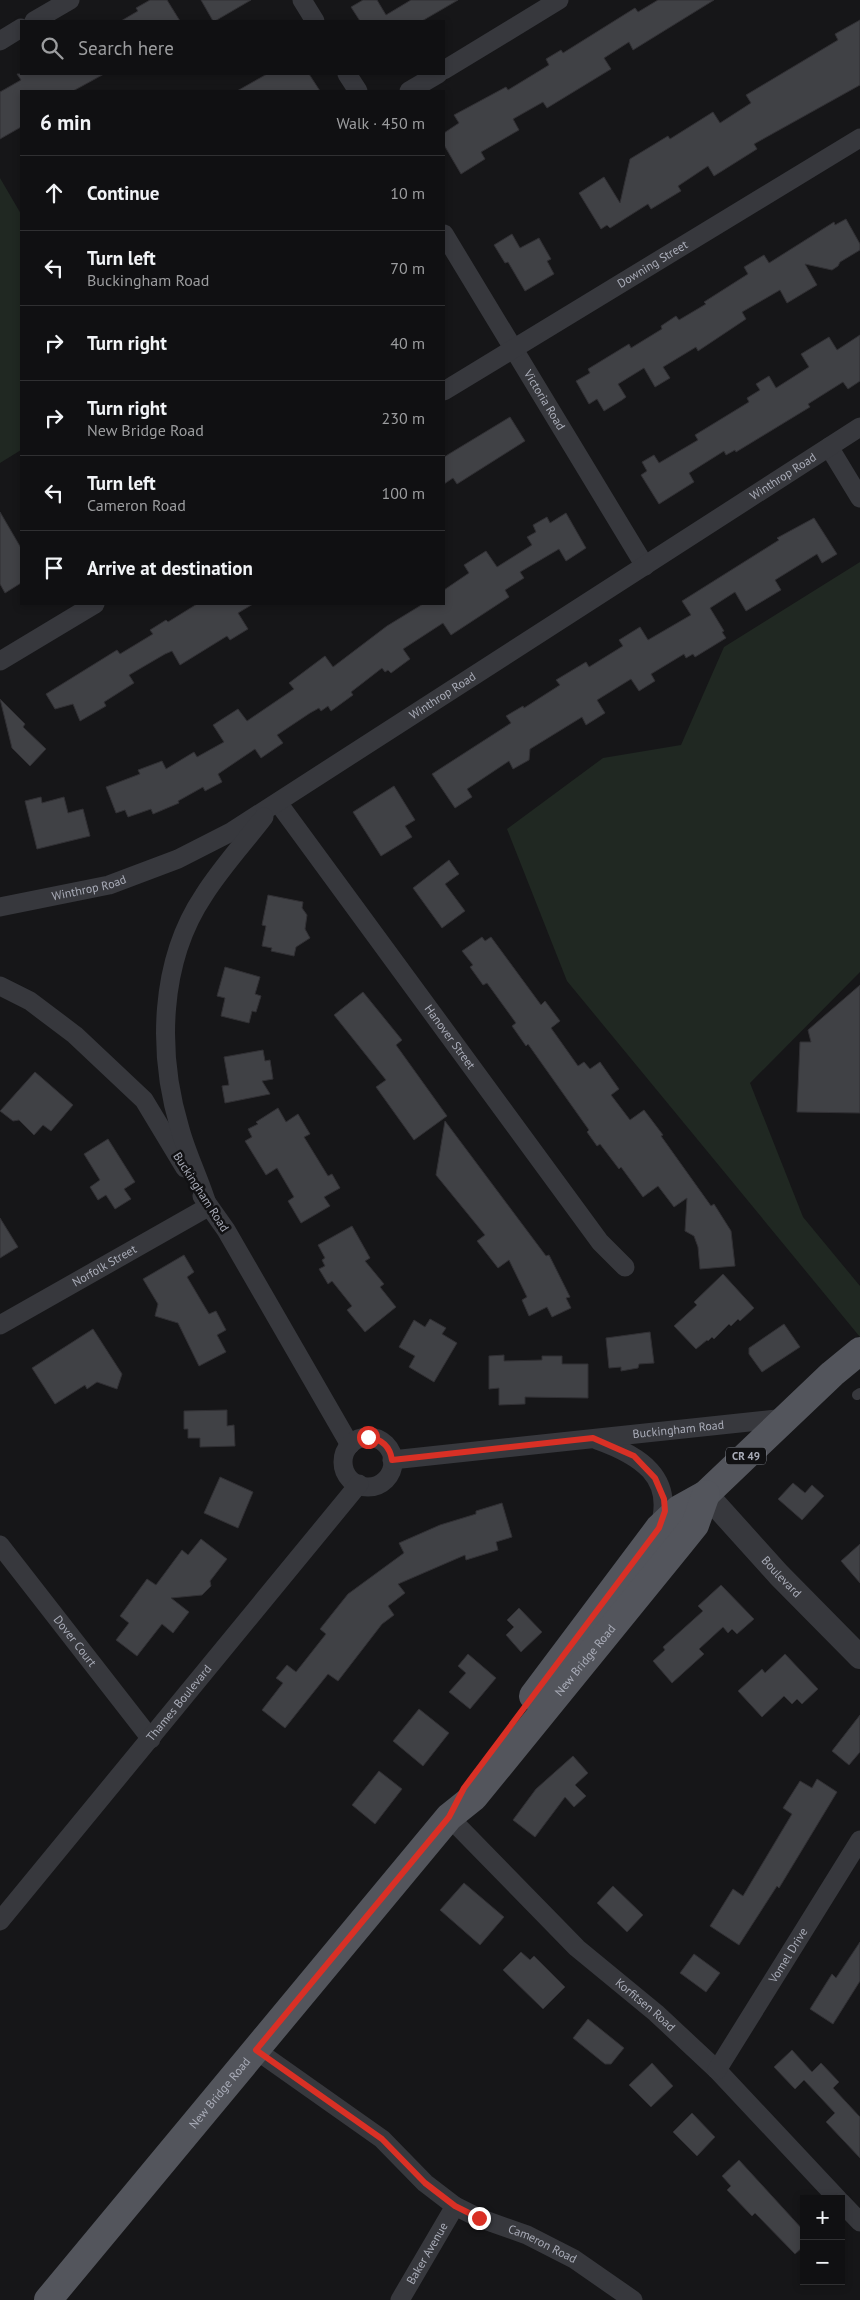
<!DOCTYPE html>
<html lang="en">
<head>
<meta charset="utf-8">
<style>
	:root { --surface:#101012; --page:#19191b; --text:#f1f3f6; --muted:#9c9d9f; --line:#303032 }
	body { margin:0; font-family:"PT Sans",sans-serif; background:var(--page); color:var(--text) }
	.controls { position:absolute; right:15px; bottom:15px; display:grid; overflow:hidden; border-radius:0px; box-shadow:0 2px 8px #0003 }
	.controls button { width:45px; height:45px; display:grid; place-items:center; padding:0; border:0; border-bottom:1px solid var(--line); background:var(--surface); color:var(--text); font:25px sans-serif }
	.stop { position:absolute; width:15px; height:15px; margin:-11px; border:4px solid #d93025; border-radius:50%; background:#fff }
	.stop.end { background:#d93025; border-color:#fff; box-shadow:0 1px 5px #0008 }
	.list { margin:0; padding:0; list-style:none }
	h2 { display:flex; justify-content:space-between; align-items:center; height:65px; margin:0; padding:0 20px; font-size:21px }
	h2 small { font-size:16px; font-weight:400; color:var(--muted) }
	.list li { display:grid; grid-template-columns:32px 1fr auto; gap:15px; align-items:center; box-sizing:border-box; height:75px; padding:0 20px; border-top:1px solid var(--line) }
	.list b { display:block; font-size:19px; white-space:nowrap }
	.list p { margin:0; font-size:16px; white-space:nowrap; color:var(--muted) }
	.list em { font-size:16px; font-style:normal; color:var(--muted) }
	.icon { flex:none; width:28px; height:28px; fill:none; stroke:currentColor; stroke-width:2; stroke-linecap:round; stroke-linejoin:round }
	.map { position:relative; flex:none; width:860px; height:2300px; overflow:hidden }
	.search { position:absolute; background:var(--surface); box-shadow:0 2px 8px #0003; left:20px; top:20px; width:425px; height:55px; display:flex; align-items:center; gap:12px; box-sizing:border-box; padding:0 18px; border-radius:0px; color:var(--muted); font-size:19px }
	.panel { position:absolute; background:var(--surface); box-shadow:0 2px 8px #0003; left:20px; top:90px; width:425px; height:515px; border-radius:0px }
	.map>svg:first-child { display:block }
	.green { fill:#202822 }
	.building { fill:#404145; stroke:#313034 }
	.lines { fill:none; stroke-linecap:round; stroke-linejoin:round }
	.service { stroke:#37383d; stroke-width:10 }
	.minor { stroke:#37383d; stroke-width:19 }
	.tertiary { stroke:#37383d; stroke-width:24 }
	.primary { stroke:#53555c; stroke-width:28 }
	.route { stroke:#d93025; stroke-width:6 }
	.labels { text-anchor:middle; stroke-width:5; stroke-linejoin:round; paint-order:stroke }
	.shield { fill:#111113; stroke:#7b7e86; stroke-width:1 }
	.shield-label { font-size:11px; font-weight:bold; fill:#a9acb8 }
	.street-label { font-size:12px; fill:#a9acb8; stroke:#111113 }
</style>
</head>
<body>
<div class="map">
<svg width="860" height="2300" viewBox="0 0 860 2300">
	<rect width="100%" height="100%" fill="#161618"/>
	<path class="green" d="M0 178 21 214V450L0 463Z
		M860 562V972L750 1083 803 1217 860 1286V1337L567 981 507 829 603 758 681 745 724 647Z"/>
	<path class="building" d="M150 0H167L180 21H121L138 11 136 8Z
		M201 0H251L215 21H213Z
		M363 0H377L386 15 411 0H458L422 21H360L351 7Z
		M658 0H714L633 50 629 42 604 58 611 69 547 108 543 102 513 119 519 130 481 152 485 159 461 174 444 145V133L459 123 454 115 506 87 508 90 549 65 546 59 561 50 563 53 635 8 638 12Z
		M860 20V85L754 144 757 149 714 176 708 166 678 186 681 191 651 209 648 204 610 228 607 225 601 229 579 193 604 177 620 203 630 159 668 136 670 139 713 112 720 123 751 103 746 95 838 40 835 34Z
		M17 74H104L73 91H21V127L0 139V92L21 80Z
		M267 74H309L320 91H237Z
		M846 219 860 244V250L840 262 838 266 832 270 805 264 817 285 787 303 780 290 742 312 746 319 698 351 696 347 663 367 670 378 655 387 644 368 618 384 626 397 622 400 604 411 597 399 589 404 576 381 590 373 588 369 629 344 631 348 662 329 661 326 676 316 679 320 706 304 704 302 748 274 744 267 764 255 769 263 834 222 835 225Z
		M512 234 520 248 539 238 551 259 547 261 554 274 525 291 508 262 505 263 494 245Z
		M860 335V381L848 389 843 382 808 404 810 407 736 452 735 450 726 455 724 451 689 473 694 482 659 504 641 475 647 471 642 462 654 455 659 463 698 440 695 435 749 402 747 398 760 390 756 384 769 376 776 388 809 367 801 354 829 337 837 350Z
		M510 417 525 441 457 484 453 478 444 484V457Z
		M0 512 21 548V583L5 593 0 584Z
		M566 513 586 548 566 561 559 549 520 572 524 578 505 590 509 597 451 635 443 623 403 649 410 659 391 673 388 670 385 672 382 668 351 692 353 695 331 711 328 706 321 711 319 708 310 713 277 735 283 743 261 758 255 749 218 774 222 782 205 791 203 787 178 801 179 803 153 814 151 809 128 817 125 810 116 813 106 787 140 774 138 770 162 761 166 769 194 752 197 757 224 742 213 725 238 709 247 721 294 689 289 683 325 656 333 667 387 626 423 604H444V590L469 573 464 565 486 551 497 567 532 545 527 537 536 532 533 525 547 517 550 523Z
		M814 518 837 554 822 563 817 554 775 580 781 590 746 611 735 592 710 608 724 631 722 632 726 638 695 657 693 654 686 658 684 654 651 674 655 681 639 691 631 679 597 700 605 713 586 725 582 717 530 749 529 760 513 769 509 761 467 789 472 797 455 808 432 774 511 723 506 716 523 706 524 708 560 685 556 680 586 662 589 667 623 646 619 640 640 627 648 640 691 615 682 601 779 540 777 538Z
		M197 604H253L238 613 248 629 230 640 227 636 180 665 172 651 165 654 129 675 134 683 104 702 106 706 80 721 73 704 55 709 46 694 117 650 120 654 153 634 150 630 166 620 168 622Z
		M0 699 25 724 23 727 46 749 30 766 12 748Z
		M394 786 415 820 405 826 412 837 381 856 353 812Z
		M41 797 42 803 64 797 68 813 83 809 90 836 37 849 25 801Z
		M449 860 459 874 445 884 465 911 442 928 413 888Z
		M268 895 303 902 302 908 307 915 305 929 310 938 296 947 294 956 271 951 272 948 262 946 266 926 262 925Z
		M482 937 485 941 491 937 541 1005 545 1001 560 1021 551 1028 578 1066 584 1062 590 1069 600 1062 619 1089 611 1095 630 1120 644 1110 663 1135 661 1136 711 1206 714 1204 731 1231 735 1266 700 1269 698 1247 694 1236 685 1231 687 1198 674 1207 658 1186 643 1197 621 1167 619 1169 600 1144 597 1146 587 1132 589 1130 528 1044 526 1046 512 1026 516 1023 487 983 483 985 470 967 473 965 462 951Z
		M225 967 260 977 255 994 261 996 256 1012 252 1011 249 1023 221 1016 225 998 217 996Z
		M860 985V1113L797 1112 800 1042H811L808 1030Z
		M363 992 402 1040 396 1045 447 1116 414 1140 376 1087 386 1080 334 1015Z
		M263 1050 265 1061 270 1060 273 1079 262 1081 270 1094 225 1103 222 1086 229 1085 224 1057Z
		M35 1072 73 1105 51 1131 43 1125 34 1135 19 1120 13 1121 0 1111Z
		M278 1108 286 1122 298 1114 310 1134 304 1137 328 1176 332 1174 340 1188 324 1197 330 1206 301 1223 288 1201 294 1197 277 1168 266 1175 245 1141 252 1137 248 1129 258 1124 256 1122Z
		M445 1121 546 1256 549 1255 570 1297 566 1298 571 1308 552 1317 547 1307 529 1316 522 1300 527 1297 509 1260 498 1268 477 1241 485 1235 436 1175Z
		M108 1139 135 1182 124 1189 131 1199 115 1209 106 1195 98 1200 90 1187 100 1180 84 1154Z
		M0 1218 18 1247 0 1258Z
		M352 1226 370 1258 365 1261 384 1284 380 1287 396 1307 365 1332 347 1310 352 1306 332 1281 328 1284 319 1269 325 1266 322 1260 325 1258 318 1245Z
		M184 1255 194 1272 187 1277 209 1314 216 1311 226 1330 217 1335 226 1352 199 1366 178 1323 155 1316 158 1304 143 1279Z
		M723 1274 754 1308 740 1321 738 1319 731 1326 729 1324 714 1339 712 1337 708 1341 707 1340 696 1349 674 1326 697 1305 694 1302Z
		M430 1319 446 1328 442 1334 457 1343 434 1382 409 1367 415 1356 399 1347 414 1320 425 1327Z
		M784 1324 800 1347 762 1372 749 1354V1348Z
		M93 1329 122 1374 117 1389 97 1382 87 1389 85 1385 55 1404 32 1368Z
		M650 1332 654 1363 639 1364 638 1368 621 1371V1367L609 1368 606 1338Z
		M504 1355V1361L542 1360V1356H562V1364H588V1398L525 1397V1404L499 1405V1388L489 1389V1356Z
		M227 1410V1426L234 1425 235 1446 200 1447V1438H188V1429H184V1411Z
		M220 1477 253 1492 238 1528 204 1513Z
		M793 1483 805 1493 812 1485 824 1496 802 1520 778 1499Z
		M502 1503 512 1537 496 1542 498 1550 466 1560 465 1555 398 1584 405 1593 388 1606 394 1615 382 1624 338 1681 328 1674 285 1728 262 1710 283 1683 276 1678 287 1665 296 1672 326 1634 320 1629 348 1594 404 1553 399 1543 440 1525 476 1514V1511Z
		M201 1539 227 1559 210 1581 211 1586 202 1595 171 1598 189 1612 173 1633 162 1624 137 1656 116 1640 129 1623 120 1616 147 1579 156 1585 182 1550 188 1555Z
		M860 1544V1583L841 1561Z
		M721 1585 754 1619 737 1634 732 1629 728 1633 723 1627 699 1649 704 1654 672 1683 653 1661 665 1650 663 1647 703 1611 698 1606Z
		M519 1608 542 1632 521 1652 506 1635 514 1627 507 1620Z
		M468 1654 496 1678 470 1709 449 1692 466 1673 458 1666Z
		M785 1654 818 1689 802 1704 797 1699 792 1704 784 1696 762 1717 738 1691 762 1669 765 1673Z
		M419 1709 449 1733 423 1766 393 1741Z
		M860 1715V1752L849 1765 832 1751Z
		M573 1756 588 1773 575 1785 586 1796 574 1807 565 1797 535 1837 513 1820 536 1789Z
		M379 1771 402 1789 375 1824 352 1805Z
		M817 1779 837 1792 779 1888 777 1886 739 1945 710 1926 733 1889 743 1896 792 1814 783 1808 800 1781 812 1788Z
		M464 1883 504 1917 480 1945 440 1910Z
		M613 1886 643 1915 627 1932 597 1903Z
		M860 1942V1981L833 2024 810 2009 832 1974 836 1978Z
		M521 1952 530 1960 534 1956 565 1987 543 2009 503 1970Z
		M694 1954 720 1973 706 1992 680 1973Z
		M588 2019 624 2048 611 2064H605L573 2038Z
		M792 2050 812 2072 821 2063 839 2082 833 2088 860 2117V2158L826 2122 835 2113 804 2080 795 2089 774 2067Z
		M652 2063 673 2086 651 2107 629 2085Z
		M692 2113 715 2137 697 2156 673 2132Z
		M739 2160 804 2231V2246L795 2254 755 2213 752 2216 727 2190 731 2186 722 2176Z"/>
	<g class="lines">
		<path class="service" d="M857 1395 860 1393"/>
		<g class="minor">
			<path d="M302 0 315 21"/>
			<path d="M34 21 70 0"/>
			<path d="M0 41 21 28"/>
			<path d="M444 70 559 0"/>
			<path d="M347 74 358 91"/>
			<path d="M409 91 438 74"/>
			<path id="s1" d="M444 234 645 566"/>
			<path id="s2" d="M444 391 860 138"/>
			<path d="M829 447 860 498"/>
			<path d="M0 661 95 604"/>
			<path id="s3" d="M279 804 600 1242 625 1267"/>
			<path id="s4" d="M0 907 109 885 178 859 231 832 860 427"/>
			<path d="M0 986 30 1001 75 1035 144 1100 185 1168"/>
			<path d="M202 1196 226 1230 350 1445"/>
			<path id="s5" d="M0 1325 208 1207C200 1180 187 1155 180 1129 157 1053 159 962 204 895 221 868 244 843 264 817"/>
			<circle cx="368" cy="1462" r="25"/>
			<path d="M597 1440C639 1455 676 1477 659 1528"/>
			<path id="s6" d="M392 1460 786 1418"/>
			<path id="s7" d="M0 1545 151 1739"/>
			<path id="s8" d="M449 1817 577 1948 656 2013 717 2070 838 2199"/>
			<path id="s9" d="M0 1921 359 1484"/>
			<path id="s10" d="M256 2050 382 2139 425 2183 455 2206 479 2218 527 2235 574 2259 633 2300"/>
			<path id="s11" d="M717 2070 860 1840"/>
			<path d="M841 2202 860 2222"/>
			<path id="s12" d="M400 2300 455 2206"/>
		</g>
		<path class="tertiary" id="s13" d="M706 1494 779 1575 860 1657"/>
		<g class="primary">
			<path d="M533 1696 659 1528 679 1509 706 1494 832 1374 860 1351"/>
			<path id="s14" d="M48 2300 449 1817 474 1797 679 1545 695 1525 706 1494"/>
		</g>
	</g>
	<g class="lines">
		<path class="route" d="M368 1437C381 1439 390 1446 392 1460L593 1438 634 1456 655 1478 664 1499 665 1511 659 1528 464 1788 449 1817 256 2050 382 2139 425 2183 455 2206 479 2218"/>
	</g>
	<g class="labels">
		<rect class="shield" x="726" y="1447.5" width="40" height="17" rx="4"/>
		<g class="shield-label">
			<text x="746" y="1460">CR 49</text>
		</g>
		<g class="street-label">
			<text dy="4" stroke="none"><textPath href="#s2" startOffset="244">Downing Street</textPath></text>
			<text dy="4" stroke="none"><textPath href="#s1" startOffset="194">Victoria Road</textPath></text>
			<text dy="4" stroke="none"><textPath href="#s4" startOffset="901">Winthrop Road</textPath></text>
			<text dy="4" stroke="none"><textPath href="#s4" startOffset="496">Winthrop Road</textPath></text>
			<text dy="4" stroke="none"><textPath href="#s4" startOffset="91">Winthrop Road</textPath></text>
			<text dy="4" stroke="none"><textPath href="#s3" startOffset="289">Hanover Street</textPath></text>
			<text transform="translate(201 1192) rotate(57)" y="4">Buckingham Road</text>
			<text dy="4" stroke="none"><textPath href="#s5" startOffset="120">Norfolk Street</textPath></text>
			<text dy="4" stroke="none"><textPath href="#s6" startOffset="288">Buckingham Road</textPath></text>
			<text dy="4" stroke="none"><textPath href="#s13" startOffset="112">Boulevard</textPath></text>
			<text dy="4" stroke="none"><textPath href="#s7" startOffset="122">Dover Court</textPath></text>
			<text dy="4" stroke="none"><textPath href="#s14" startOffset="836">New Bridge Road</textPath></text>
			<text dy="4" stroke="none"><textPath href="#s9" startOffset="282">Thames Boulevard</textPath></text>
			<text dy="4" stroke="none"><textPath href="#s11" startOffset="135">Vomel Drive</textPath></text>
			<text dy="4" stroke="none"><textPath href="#s8" startOffset="272">Korfitsen Road</textPath></text>
			<text dy="4" stroke="none"><textPath href="#s14" startOffset="269">New Bridge Road</textPath></text>
			<text dy="4" stroke="none"><textPath href="#s10" startOffset="349">Cameron Road</textPath></text>
			<text dy="4" stroke="none"><textPath href="#s12" startOffset="54">Baker Avenue</textPath></text>
		</g>
	</g>
</svg>
<div class="controls">
<button>+</button>
<button>−</button>
</div>
<div class="stop" style="left:368px;top:1437px"></div>
<div class="stop end" style="left:479px;top:2218px"></div>
<div class="search"><svg class="icon" aria-label="search" viewBox="0 0 24 24"><circle cx="10" cy="10" r="6"/><path d="M15 15l6 6"/></svg>Search here</div>
<section class="panel">
<h2>6 min<small>Walk · 450 m</small></h2>
<ul class="list">
<li><svg class="icon" aria-label="ahead" viewBox="0 0 24 24"><path d="M12 20V5M6 11l6-6 6 6"/></svg><div><b>Continue</b></div><em>10 m</em></li>
<li><svg class="icon" aria-label="left" viewBox="0 0 24 24"><path d="M17 20v-9H6M10 6l-5 5 5 5"/></svg><div><b>Turn left</b><p>Buckingham Road</p></div><em>70 m</em></li>
<li><svg class="icon" aria-label="right" viewBox="0 0 24 24"><path d="M7 20v-9h11M14 6l5 5-5 5"/></svg><div><b>Turn right</b></div><em>40 m</em></li>
<li><svg class="icon" aria-label="right" viewBox="0 0 24 24"><path d="M7 20v-9h11M14 6l5 5-5 5"/></svg><div><b>Turn right</b><p>New Bridge Road</p></div><em>230 m</em></li>
<li><svg class="icon" aria-label="left" viewBox="0 0 24 24"><path d="M17 20v-9H6M10 6l-5 5 5 5"/></svg><div><b>Turn left</b><p>Cameron Road</p></div><em>100 m</em></li>
<li><svg class="icon" aria-label="arrive" viewBox="0 0 24 24"><path d="M6 21V4h12l-3 4 3 4H6"/></svg><div><b>Arrive at destination</b></div></li>
</ul>
</section>
</div>
</body>
</html>
